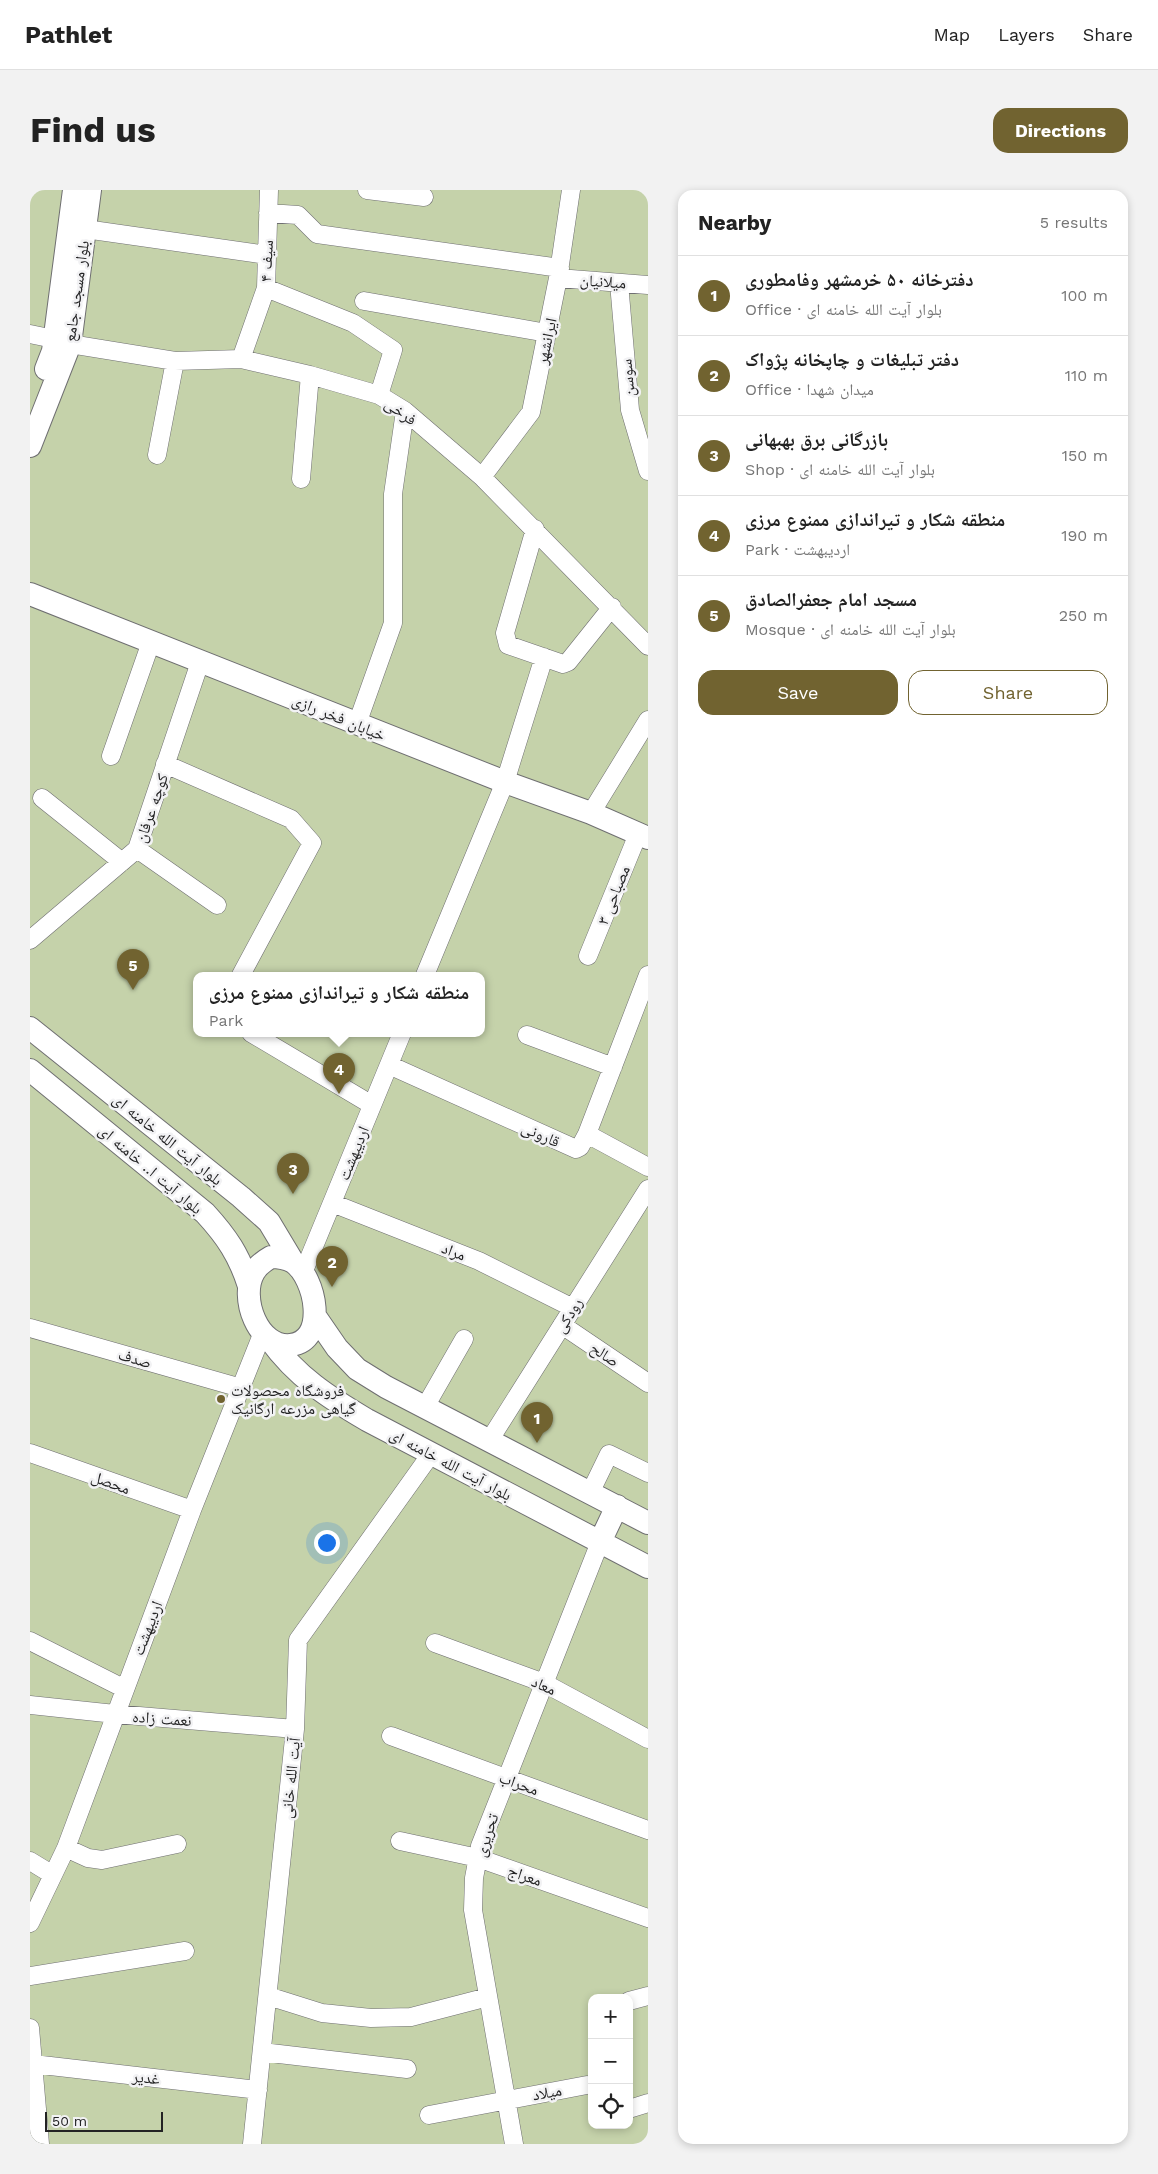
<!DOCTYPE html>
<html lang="en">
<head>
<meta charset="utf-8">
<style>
	:root { --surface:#fff; --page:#f2f2f2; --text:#222; --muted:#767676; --line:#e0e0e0; --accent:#716330 }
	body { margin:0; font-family:"Work Sans","Noto Naskh Arabic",sans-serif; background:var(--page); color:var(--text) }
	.controls { position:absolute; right:15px; bottom:15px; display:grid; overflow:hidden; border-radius:10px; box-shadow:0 2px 8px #0003 }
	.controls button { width:45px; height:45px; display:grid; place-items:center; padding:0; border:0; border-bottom:1px solid var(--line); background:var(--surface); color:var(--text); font:25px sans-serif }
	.scale { position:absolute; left:15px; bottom:12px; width:118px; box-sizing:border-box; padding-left:5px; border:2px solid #232324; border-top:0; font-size:14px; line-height:18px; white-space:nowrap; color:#232324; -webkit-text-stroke:4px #f2f2f4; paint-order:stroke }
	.you { position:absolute; left:296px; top:1352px; width:18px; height:18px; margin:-12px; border:4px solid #fff; border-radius:50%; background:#1a73e8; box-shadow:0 0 0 8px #1a73e833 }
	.badge { display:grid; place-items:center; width:32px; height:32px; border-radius:50%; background:var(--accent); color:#fff; font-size:16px; font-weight:700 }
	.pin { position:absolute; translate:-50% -41px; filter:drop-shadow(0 1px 2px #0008) }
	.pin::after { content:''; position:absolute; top:26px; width:18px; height:15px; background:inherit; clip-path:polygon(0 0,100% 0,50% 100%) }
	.popup { position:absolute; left:163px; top:782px; width:292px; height:65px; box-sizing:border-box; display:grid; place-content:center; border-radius:10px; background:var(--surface); filter:drop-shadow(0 1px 4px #0005); font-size:16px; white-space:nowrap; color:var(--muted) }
	.popup b { font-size:19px; color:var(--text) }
	.popup::after { content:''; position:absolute; left:50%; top:100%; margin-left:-10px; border:10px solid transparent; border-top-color:var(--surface) }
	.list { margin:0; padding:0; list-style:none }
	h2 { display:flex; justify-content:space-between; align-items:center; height:65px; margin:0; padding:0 20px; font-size:21px }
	h2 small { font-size:16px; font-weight:400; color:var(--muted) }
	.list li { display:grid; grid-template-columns:32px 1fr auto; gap:15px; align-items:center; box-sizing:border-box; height:80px; padding:0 20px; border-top:1px solid var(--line) }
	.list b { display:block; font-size:19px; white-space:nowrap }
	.list p { margin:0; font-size:16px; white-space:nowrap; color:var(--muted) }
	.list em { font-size:16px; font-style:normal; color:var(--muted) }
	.actions { display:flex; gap:10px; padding:15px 20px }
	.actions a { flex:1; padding:11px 0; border:1px solid var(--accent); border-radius:15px; text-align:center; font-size:18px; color:var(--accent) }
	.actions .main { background:var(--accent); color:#fff }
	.icon { flex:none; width:28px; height:28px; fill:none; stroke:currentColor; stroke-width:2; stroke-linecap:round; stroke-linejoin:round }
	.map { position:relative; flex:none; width:618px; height:1954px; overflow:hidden; border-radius:15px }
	header { display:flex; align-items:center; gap:30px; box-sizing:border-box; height:70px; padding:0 25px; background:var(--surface); border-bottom:1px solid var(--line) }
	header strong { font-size:24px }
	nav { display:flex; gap:28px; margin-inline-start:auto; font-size:18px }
	.intro { display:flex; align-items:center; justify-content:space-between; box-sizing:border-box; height:120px; padding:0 30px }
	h1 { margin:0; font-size:35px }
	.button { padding:12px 22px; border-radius:15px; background:var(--accent); color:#fff; font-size:18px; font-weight:700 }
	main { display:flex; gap:30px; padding:0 30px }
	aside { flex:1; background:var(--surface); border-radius:15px; box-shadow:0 2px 8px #0003 }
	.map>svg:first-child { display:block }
	.green { fill:#c5d2aa; fill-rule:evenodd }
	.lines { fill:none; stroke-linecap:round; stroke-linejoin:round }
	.minor-casing { stroke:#6f6f71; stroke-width:19 }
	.major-casing { stroke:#6f6f71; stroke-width:24 }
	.minor { stroke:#fff; stroke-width:18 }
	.major { stroke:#fff; stroke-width:22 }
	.poi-dot { fill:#716330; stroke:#f2f2f4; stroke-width:2 }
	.labels { text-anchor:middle; stroke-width:5; stroke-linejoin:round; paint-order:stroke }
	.street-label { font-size:16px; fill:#232324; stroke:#f2f2f4 }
	.poi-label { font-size:16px; fill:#232324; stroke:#f2f2f4; text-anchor:start }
</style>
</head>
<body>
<header>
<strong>Pathlet</strong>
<nav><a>Map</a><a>Layers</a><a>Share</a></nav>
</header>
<div class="intro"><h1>Find us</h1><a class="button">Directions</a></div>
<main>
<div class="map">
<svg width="618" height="1954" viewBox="0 0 618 1954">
	<rect width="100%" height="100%" fill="#f2f2f4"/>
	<path class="green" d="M0 0H618V1954H0ZM166 785H452V843H166ZM562 1808H599V1935H562Z"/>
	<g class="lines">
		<defs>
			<path id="minor" d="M337 0 394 7
				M238 23 268 25 287 44 530 78
				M55 39 237 65
				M528 88 618 95
				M589 93 600 220 618 281
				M236 98 323 133 363 160 349 205
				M334 111 517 143
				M0 144 24 149
				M40 154 145 171 211 169 280 185 349 205 375 221 452 287 618 456
				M211 169 236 98 239 0
				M127 265 145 171
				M452 287 501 222 528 88 541 0
				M271 289 280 185
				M505 339 475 443 478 455 533 474 538 472 582 417
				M327 534 363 433V304L375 221
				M81 566 121 452
				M135 574 261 629 282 653 211 785
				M12 608 92 672
				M561 623 618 530
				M107 659 187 715
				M0 750 107 659 170 472
				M558 766 608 644
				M395 785 475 592 514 467
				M221 843 342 915
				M497 845 583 877
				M359 875 546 959 550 957 557 944 618 785
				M557 944 618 977
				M302 1013 449 1071 543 1118
				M273 1083 372 843
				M532 1135 618 1193
				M0 1138 211 1198
				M395 1217 434 1149
				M459 1251 618 999
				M0 1263 162 1320
				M561 1301 579 1264 618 1283
				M0 1451 95 1499
				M405 1453 514 1493 618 1549
				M0 1515 85 1524 265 1539
				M361 1546 618 1640
				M370 1651 448 1668 618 1728
				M36 1658 58 1668 72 1670 147 1654
				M0 1671 23 1685
				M0 1733 36 1658 162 1320 233 1142
				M0 1786 155 1761
				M238 1806 292 1823 341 1828 381 1827 458 1807
				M599 1811 618 1806
				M0 1838 10 1954
				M232 1862 377 1879
				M3 1874 228 1900
				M599 1919 618 1913
				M399 1925 557 1895
				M222 1954 265 1539 268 1450 401 1264
				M484 1954 443 1720 444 1688 450 1656 570 1352"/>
			<path id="major" d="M16 179 23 161 44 0
				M0 256 40 154 60 0
				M0 404 475 592 561 623 618 648
				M0 838 211 1007 239 1032 263 1072
				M0 880 175 1023C197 1047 209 1065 219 1096
				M241 1067C249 1067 256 1068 263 1072 286 1088 298 1150 261 1155 228 1159 209 1107 224 1082 228 1075 234 1071 241 1067Z
				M285 1126 307 1158 327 1179 356 1197 618 1333
				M240 1150C267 1187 298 1207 337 1230L618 1377
				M570 1352 587 1316"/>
		</defs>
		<use href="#minor" class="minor-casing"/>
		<use href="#major" class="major-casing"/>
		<use href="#minor" class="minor"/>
		<use href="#major" class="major"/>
	</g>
	<circle class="poi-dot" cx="191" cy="1209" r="5"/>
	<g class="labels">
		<g class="street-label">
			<text transform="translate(236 71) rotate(-87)" y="6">سیف ۴</text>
			<text transform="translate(573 91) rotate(4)" y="6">میلانیان</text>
			<text transform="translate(46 101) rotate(-82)" y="6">بلوار مسجد جامع</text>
			<text transform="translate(516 151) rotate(-78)" y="6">ایرانشهر</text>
			<text transform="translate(597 188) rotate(-95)" y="6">سوسن</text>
			<text transform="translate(371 221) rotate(35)" y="6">فرخی</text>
			<text transform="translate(309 527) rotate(22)" y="6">خیابان فخر رازی</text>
			<text transform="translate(121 618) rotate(-71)" y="6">کوچه عرفان</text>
			<text transform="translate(583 705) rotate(-68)" y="6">مصباحی ۳</text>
			<text transform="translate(511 944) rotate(24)" y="6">قارونی</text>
			<text transform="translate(138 949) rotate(39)" y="6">بلوار آیت الله خامنه ای</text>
			<text transform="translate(323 963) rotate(-68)" y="6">اردیبهشت</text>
			<text transform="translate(121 979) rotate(40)" y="6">بلوار آیت ا.. خامنه ای</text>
			<text transform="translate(424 1061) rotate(21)" y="6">مراد</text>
			<text transform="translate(538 1125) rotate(-58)" y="6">رودکی</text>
			<text transform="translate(575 1164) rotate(34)" y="6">صالح</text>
			<text transform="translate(105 1168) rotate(16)" y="6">صدف</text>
			<text transform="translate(421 1274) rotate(28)" y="6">بلوار آیت الله خامنه ای</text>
			<text transform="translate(81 1292) rotate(20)" y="6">محصل</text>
			<text transform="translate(117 1438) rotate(-69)" y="6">اردیبهشت</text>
			<text transform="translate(514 1495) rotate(24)" y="6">معاد</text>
			<text transform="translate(132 1528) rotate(4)" y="6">نعمت زاده</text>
			<text transform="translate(260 1588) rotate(-84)" y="6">آیت الله خانی</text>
			<text transform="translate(489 1593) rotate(20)" y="6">محراب</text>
			<text transform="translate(456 1645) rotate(-72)" y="6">تحریری</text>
			<text transform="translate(495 1685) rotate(19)" y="6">معراج</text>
			<text transform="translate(116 1887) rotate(6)" y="6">غدیر</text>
			<text transform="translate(517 1902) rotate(-10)" y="6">میلاد</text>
		</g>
		<g class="poi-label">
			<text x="201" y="1206">فروشگاه محصولات<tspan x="201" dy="18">گیاهی مزرعه ارگانیک</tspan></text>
		</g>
	</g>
</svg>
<div class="controls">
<button>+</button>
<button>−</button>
<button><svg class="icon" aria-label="locate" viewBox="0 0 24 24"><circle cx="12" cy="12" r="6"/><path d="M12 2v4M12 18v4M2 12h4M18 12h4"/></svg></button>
</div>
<div class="scale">50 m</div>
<div class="you"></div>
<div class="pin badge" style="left:507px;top:1253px">1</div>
<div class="pin badge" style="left:302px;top:1097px">2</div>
<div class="pin badge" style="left:263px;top:1004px">3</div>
<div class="pin badge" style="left:309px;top:904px">4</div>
<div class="popup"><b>منطقه شکار و تیراندازی ممنوع مرزی</b>Park</div>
<div class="pin badge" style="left:103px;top:800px">5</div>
</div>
<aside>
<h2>Nearby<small>5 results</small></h2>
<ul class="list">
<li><span class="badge">1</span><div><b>دفترخانه ۵۰ خرمشهر وفامطوری</b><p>Office · بلوار آیت الله خامنه ای</p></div><em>100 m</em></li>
<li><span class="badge">2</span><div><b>دفتر تبلیغات و چاپخانه پژواک</b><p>Office · میدان شهدا</p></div><em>110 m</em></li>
<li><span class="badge">3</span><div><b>بازرگانی برق بهبهانی</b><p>Shop · بلوار آیت الله خامنه ای</p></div><em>150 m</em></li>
<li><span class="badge">4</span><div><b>منطقه شکار و تیراندازی ممنوع مرزی</b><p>Park · اردیبهشت</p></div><em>190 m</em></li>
<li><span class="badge">5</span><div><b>مسجد امام جعفرالصادق</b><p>Mosque · بلوار آیت الله خامنه ای</p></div><em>250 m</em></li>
</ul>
<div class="actions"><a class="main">Save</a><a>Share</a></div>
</aside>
</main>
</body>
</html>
